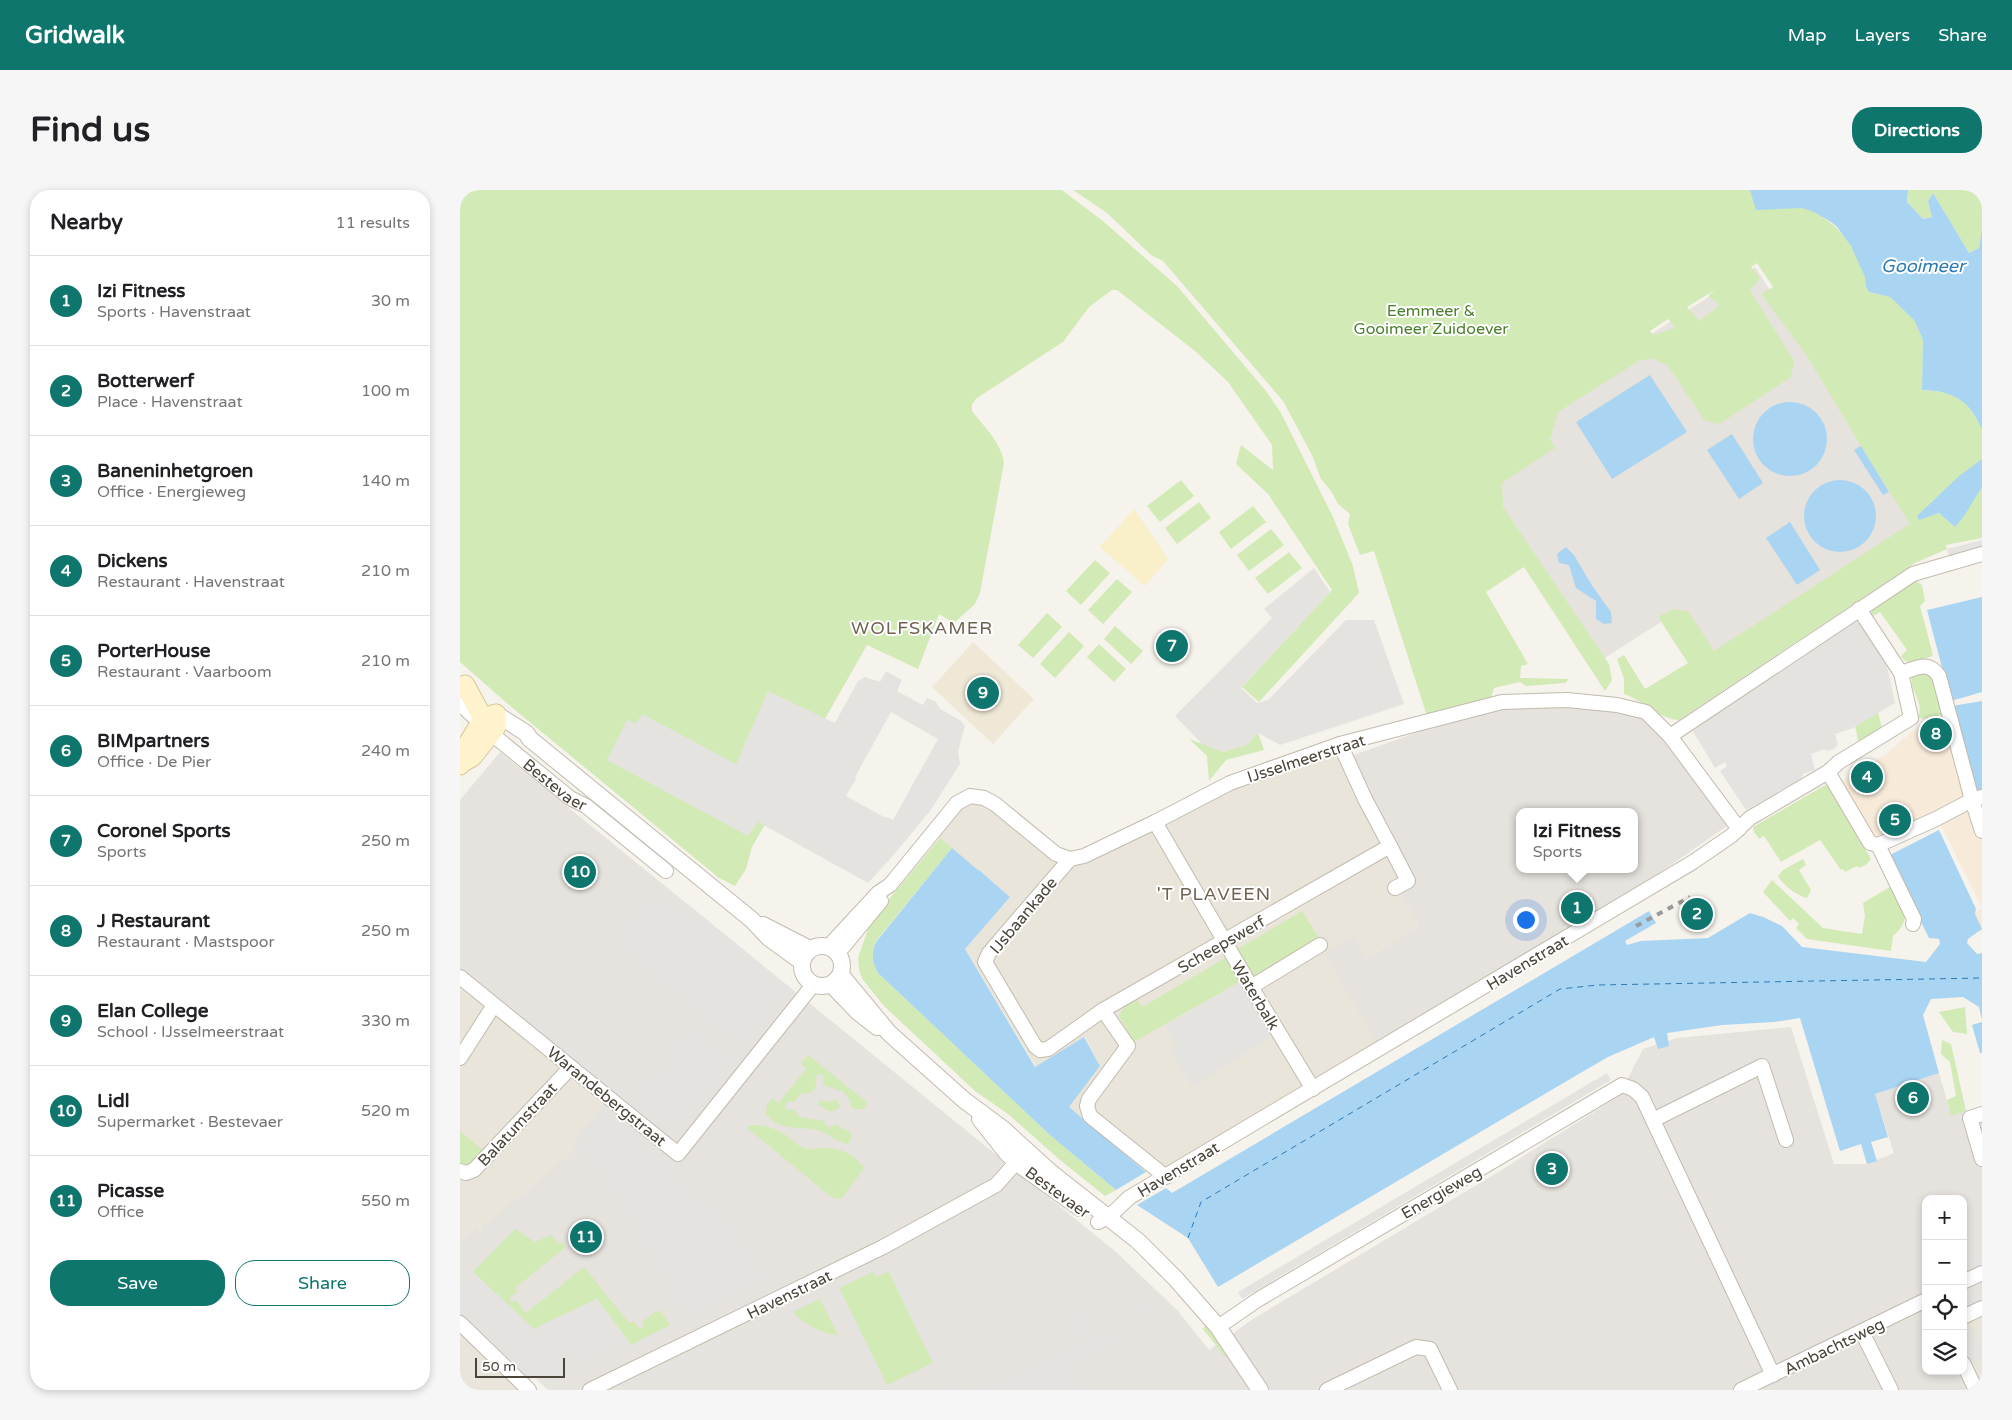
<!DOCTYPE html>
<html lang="en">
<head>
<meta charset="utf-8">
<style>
	:root { --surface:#fff; --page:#f6f6f6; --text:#202124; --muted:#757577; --line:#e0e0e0; --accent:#0f766e }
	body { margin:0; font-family:"Varela Round",sans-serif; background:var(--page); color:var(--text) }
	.controls { position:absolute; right:15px; bottom:15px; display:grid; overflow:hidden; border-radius:10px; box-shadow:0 2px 8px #0003 }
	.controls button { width:45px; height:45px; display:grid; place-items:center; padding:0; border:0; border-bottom:1px solid var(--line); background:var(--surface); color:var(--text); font:25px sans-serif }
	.scale { position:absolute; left:15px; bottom:12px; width:90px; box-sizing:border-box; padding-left:5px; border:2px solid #4b4439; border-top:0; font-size:14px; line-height:18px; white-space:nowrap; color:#4b4439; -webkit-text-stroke:4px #fff; paint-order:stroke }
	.you { position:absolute; left:1065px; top:729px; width:18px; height:18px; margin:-12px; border:4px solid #fff; border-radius:50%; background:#1a73e8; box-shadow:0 0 0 8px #1a73e833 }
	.badge { display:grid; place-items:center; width:32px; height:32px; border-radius:50%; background:var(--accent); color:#fff; font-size:16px; font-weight:700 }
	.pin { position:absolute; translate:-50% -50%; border:2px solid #fff; box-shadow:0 1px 5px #0006 }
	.popup { position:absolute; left:1056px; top:618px; width:122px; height:65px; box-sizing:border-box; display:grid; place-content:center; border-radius:10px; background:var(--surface); filter:drop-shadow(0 1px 4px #0005); font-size:16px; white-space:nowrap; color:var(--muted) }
	.popup b { font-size:19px; color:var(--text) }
	.popup::after { content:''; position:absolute; left:50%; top:100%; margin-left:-10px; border:10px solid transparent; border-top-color:var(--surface) }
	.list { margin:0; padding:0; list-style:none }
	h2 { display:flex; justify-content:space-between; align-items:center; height:65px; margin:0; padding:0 20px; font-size:21px }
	h2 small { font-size:16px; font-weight:400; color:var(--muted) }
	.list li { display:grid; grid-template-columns:32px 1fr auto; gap:15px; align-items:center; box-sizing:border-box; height:90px; padding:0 20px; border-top:1px solid var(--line) }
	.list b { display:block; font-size:19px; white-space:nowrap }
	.list p { margin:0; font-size:16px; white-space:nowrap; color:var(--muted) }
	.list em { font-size:16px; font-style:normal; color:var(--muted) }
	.actions { display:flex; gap:10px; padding:15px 20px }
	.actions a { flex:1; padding:11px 0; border:1px solid var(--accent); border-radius:20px; text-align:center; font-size:18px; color:var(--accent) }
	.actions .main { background:var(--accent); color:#fff }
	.icon { flex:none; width:28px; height:28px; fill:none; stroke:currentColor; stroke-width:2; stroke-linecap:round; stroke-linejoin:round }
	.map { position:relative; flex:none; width:1522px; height:1200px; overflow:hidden; border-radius:20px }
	header { display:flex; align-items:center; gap:30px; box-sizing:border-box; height:70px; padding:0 25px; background:var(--accent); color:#fff }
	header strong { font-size:24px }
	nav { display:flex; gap:28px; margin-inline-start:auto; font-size:18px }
	.intro { display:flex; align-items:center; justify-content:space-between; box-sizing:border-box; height:120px; padding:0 30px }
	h1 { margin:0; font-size:35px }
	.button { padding:12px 22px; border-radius:20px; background:var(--accent); color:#fff; font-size:18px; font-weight:700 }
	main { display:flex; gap:30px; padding:0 30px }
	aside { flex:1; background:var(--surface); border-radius:20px; box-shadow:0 2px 8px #0003 }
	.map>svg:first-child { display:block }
	.residential { fill:#eae5da }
	.commercial { fill:#f7ead8 }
	.industrial { fill:#e6e2dd; fill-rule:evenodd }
	.education { fill:#efe8d6 }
	.green { fill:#d2eab5; fill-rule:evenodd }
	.sand { fill:#f9efc9 }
	.parking { fill:#e5e3e0; fill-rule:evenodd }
	.water { fill:#a9d4f2 }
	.pier { fill:#f6f3ec }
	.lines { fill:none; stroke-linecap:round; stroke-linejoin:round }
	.ferry { stroke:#2e7ab2; stroke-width:1; stroke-dasharray:6 5; stroke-linecap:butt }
	.minor-casing { stroke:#c2bbae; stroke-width:16 }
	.tertiary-casing { stroke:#c2bbae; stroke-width:18 }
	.secondary-casing { stroke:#d6c79b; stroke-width:21 }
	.minor { stroke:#fff; stroke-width:14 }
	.tertiary { stroke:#fff; stroke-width:16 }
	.secondary { stroke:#fff3cd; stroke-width:19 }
	.rail { stroke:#9a9a9a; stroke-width:4; stroke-dasharray:6 6; stroke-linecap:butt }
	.labels { text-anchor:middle; stroke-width:4; stroke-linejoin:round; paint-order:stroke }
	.park-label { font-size:16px; fill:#4a7f2a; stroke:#fff }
	.street-label { font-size:16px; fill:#4b4439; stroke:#fff }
	.water-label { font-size:18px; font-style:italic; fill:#2e7ab2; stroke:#fff }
	.neighbourhood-label { font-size:18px; letter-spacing:1px; fill:#6e6250; stroke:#fff }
</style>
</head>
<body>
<header>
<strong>Gridwalk</strong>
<nav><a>Map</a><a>Layers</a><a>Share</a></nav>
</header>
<div class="intro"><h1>Find us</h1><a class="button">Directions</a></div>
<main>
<aside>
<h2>Nearby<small>11 results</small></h2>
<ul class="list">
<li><span class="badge">1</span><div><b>Izi Fitness</b><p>Sports · Havenstraat</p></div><em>30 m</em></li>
<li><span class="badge">2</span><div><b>Botterwerf</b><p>Place · Havenstraat</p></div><em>100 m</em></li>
<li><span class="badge">3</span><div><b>Baneninhetgroen</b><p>Office · Energieweg</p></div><em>140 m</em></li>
<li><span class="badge">4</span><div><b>Dickens</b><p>Restaurant · Havenstraat</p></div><em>210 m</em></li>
<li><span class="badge">5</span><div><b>PorterHouse</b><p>Restaurant · Vaarboom</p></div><em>210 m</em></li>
<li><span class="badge">6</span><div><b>BIMpartners</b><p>Office · De Pier</p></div><em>240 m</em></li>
<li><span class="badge">7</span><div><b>Coronel Sports</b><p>Sports</p></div><em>250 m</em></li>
<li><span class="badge">8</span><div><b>J Restaurant</b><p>Restaurant · Mastspoor</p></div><em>250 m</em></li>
<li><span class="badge">9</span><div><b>Elan College</b><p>School · IJsselmeerstraat</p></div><em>330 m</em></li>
<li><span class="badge">10</span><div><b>Lidl</b><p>Supermarket · Bestevaer</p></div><em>520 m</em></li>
<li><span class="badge">11</span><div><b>Picasse</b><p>Office</p></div><em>550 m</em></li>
</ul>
<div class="actions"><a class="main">Save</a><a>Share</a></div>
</aside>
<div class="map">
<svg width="1522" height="1200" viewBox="0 0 1522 1200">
	<rect width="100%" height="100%" fill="#f6f3ec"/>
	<path class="residential" d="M874 560 891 566 953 690 938 698 958 736 907 768 921 859 698 991 608 917 640 876 625 847 576 877 505 759 550 707 519 680 517 682V679L472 642 510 606 610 669 770 593Z
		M0 793 146 911 112 954 117 960 91 978 22 1042 16 1036 0 1050Z
		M1522 1110V1200L1503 1181V1120Z
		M0 1131 67 1200H0Z"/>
	<path class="commercial" d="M1494 527 1522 622V745L1514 727 1517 722 1522 718 1476 624 1417 657 1381 592 1426 564 1460 535Z"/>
	<path class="industrial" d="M1295 77 1463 338 1238 484 1204 430 1137 473 1003 266Z
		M1042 512 1186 522 1210 546 1267 636 1097 754 921 859 864 764 894 746 907 768 958 736 938 698 953 690 891 566ZM1060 622H1174V679H1060Z
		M40 562 656 1062 718 1121 749 1160 793 1129 1035 984 1158 907 1183 859 1217 848 1331 837 1374 974H1407L1434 963 1415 904 1479 883 1491 925 1522 916V1110L1503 1120V1009H1466V1181H1500L1509 1200H88L0 1114V1050L16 1036 21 1042 24 1040 22 1038 26 1035 27 1037 91 978 116 960 112 954 146 911 0 793V610Z"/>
	<path class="education" d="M513 452 574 509 533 554 472 497Z"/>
	<path class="green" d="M0 0H602L644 32 717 96 806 201 821 223 873 327 893 376 899 403 799 512 782 497 872 400 808 304 776 274 781 255 813 280 812 255 768 192 735 161 657 100H652L629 117 603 152 517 208 512 214V221C524 237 542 253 544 273L520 403 515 414 494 433 479 424 458 479 407 455 292 657 286 679 275 696 259 688 49 515 0 472Z
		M613 0H1402L1362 27C1383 39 1398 64 1405 87 1407 93 1406 97 1409 102L1430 107 1454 130 1463 150 1462 200C1485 201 1504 206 1515 227 1518 231 1521 236 1522 241 1522 250 1522 260 1522 269L1471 312 1469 326 1479 323 1495 337 1522 297V348L1486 355 1487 359 1455 373 1219 530C1201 530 1182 510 1164 504V489L1157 469 1164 465 1185 499 1228 473 1198 427 1213 419 1229 422 1254 461 1450 334 1401 256 1345 163 1301 104 1313 97 1297 73 1291 77 1300 88 1290 100 1334 171 1331 187 1259 234 1245 231 1208 176 1195 169 1180 170 1098 222 1090 249 1095 258 1042 293 1043 317 1149 474 1152 490 1145 501 1064 377 1026 402 1068 474 1061 476 1060 488 1109 489 1105 493 1066 496 1060 492 1034 498 1031 508 967 526 914 361 900 365 888 334 890 324 878 314 871 301 861 289 852 265 823 211 703 71 691 65 647 23ZM1255 100 1248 106 1260 115 1239 131 1227 117ZM1208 129 1215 138 1193 145 1190 141Z
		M1448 0H1522V38L1519 58 1509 63 1473 3 1468 11 1472 27 1463 29 1447 12Z
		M721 290 734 306 700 332 687 316Z
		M739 312 751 328 717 354 705 338Z
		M793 316 806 332 771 359 759 342Z
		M811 339 824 355 789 381 777 365Z
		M829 362 842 378 808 404 795 388Z
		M635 370 650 383 621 415 606 401Z
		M657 389 672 402 643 434 628 420Z
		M1455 390 1462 395 1465 411 1460 416 1473 465 1470 467C1460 470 1447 477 1441 466L1447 460 1420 422 1413 426 1411 422 1412 419Z
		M587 423 602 437 573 468 558 455Z
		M655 436 683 461 671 474 644 449Z
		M609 442 624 456 595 488 580 474Z
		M639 454 666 479 654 492 627 467Z
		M1467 483 1472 486 1485 524 1463 529 1458 527C1465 512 1449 501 1452 486Z
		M1418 522 1423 542 1399 555 1395 536Z
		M798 543 804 560 766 570 749 591 747 566 729 549 764 562Z
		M1365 595 1369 597 1411 669 1407 674 1399 678 1397 676 1385 682 1383 679 1381 680 1360 650 1321 672 1304 646 1299 649 1294 642 1293 637Z
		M480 648 492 658 416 751C411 765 412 771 418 783L591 946 656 1000 645 1006 600 970 548 924 515 901 424 816 403 790 399 780 398 768 408 739 430 708Z
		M1343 669 1346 675 1339 680 1351 700 1347 708C1337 706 1323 695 1318 686L1323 680Z
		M1312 690 1363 738 1402 744 1405 726 1403 713 1433 695C1443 716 1454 728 1433 746L1431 761 1347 749 1336 738 1339 734 1333 728 1330 731 1303 702Z
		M842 721 859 748 793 788 776 760Z
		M767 767 781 791 674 852 659 826 664 817 677 810 682 817Z
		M1505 817 1507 844 1493 842 1479 822Z
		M1482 850 1491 854 1506 921 1491 926 1487 910 1496 906 1490 872 1481 864Z
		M348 865 407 912 405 919H395L390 916V910L384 902 363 895 364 885 357 884 355 899 350 903 341 904 334 912H326L325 919 334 920 340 927 365 931 364 932 368 938 376 934 381 938 388 940 392 945 389 954C378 953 374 948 365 943 346 933 322 945 306 924L307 915 312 908 318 913 346 879 341 873Z
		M362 910 366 912 377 910 380 916 375 921H368L358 914V912Z
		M291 935C305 934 320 940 331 949 336 953 338 956 344 958 352 960 359 958 367 958 381 958 397 966 404 978L383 1007 377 1009 370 1006 287 938Z
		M0 941 25 962 11 977 0 979Z
		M55 1039 75 1052 91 1045 99 1054 102 1052 106 1057 55 1098 57 1102 50 1108V1111L53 1112 56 1110 66 1123 124 1077 169 1133 174 1131 179 1138H182L183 1135 182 1132 195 1122 201 1121 210 1135 171 1155 137 1109 73 1139 13 1082Z
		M429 1081 473 1173 427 1195 379 1098 413 1082 416 1087Z
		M360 1109 378 1145C360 1143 345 1135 333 1122Z
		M748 1136 768 1163 766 1168 742 1138Z"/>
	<path class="sand" d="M674 319 708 369 685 396 640 357Z"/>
	<path class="parking" d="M1522 350V365L1491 372 1487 359Z
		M854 378 870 402 781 498 797 513 808 510 886 430H914L944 514 820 555 798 543 787 555 763 562 742 554 715 526 812 428 804 419Z
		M1391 431H1396L1400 434 1427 476 1435 513 1391 539 1375 544 1378 555 1374 559 1367 561 1365 559 1351 564 1355 580 1343 584 1341 589 1286 620 1260 581 1267 576 1265 572 1255 578 1232 540Z
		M426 481 442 490 437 501 463 515 467 508 475 511 480 519 501 531 505 536 498 561 500 574 470 621 431 668 408 693 298 632 288 646 147 570 167 530 176 533 182 524 276 574 308 501 375 533 398 491 405 487 420 492ZM431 522 478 549 433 630 427 627 426 628 386 606 396 589 395 587Z
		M191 697 221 722 228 714 333 802 281 864 155 758 157 755 148 748Z
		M781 791 814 845 732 897 711 862 715 857 705 836Z
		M75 826 169 903 190 878 196 882 214 859 209 855 229 829 280 870 220 941 205 945 67 836Z
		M1147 883 1151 890 782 1109 778 1102Z
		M144 913 215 973 222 989 259 1019 266 1015 309 1088 222 1130 159 1017 112 954Z
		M61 1004 67 1011 24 1050 18 1044Z
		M1522 1065V1075L1503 1084V1074Z
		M439 1076 481 1162 500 1200H486L429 1082Z
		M13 1082 74 1139 137 1109 171 1155 86 1195 75 1184 67 1193 0 1128V1095Z
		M662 1084 677 1116 695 1107 700 1117 673 1130 653 1089Z
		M1522 1085V1096L1503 1105V1094Z
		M379 1098 421 1183 412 1187 371 1102Z
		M1522 1101V1112L1503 1121V1110Z
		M618 1103 638 1144 656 1136 663 1151 613 1176 624 1200H517L615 1153 597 1114Z
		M1512 1138 1522 1157V1168L1510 1174 1503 1161V1142Z"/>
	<path class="water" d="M1290 0H1448L1447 12 1463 29 1472 27 1468 11 1473 3 1509 63 1519 58 1522 38V240C1510 211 1494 201 1462 200L1463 150 1454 130 1430 107 1409 102 1406 97 1405 87 1391 56 1377 37 1371 32 1354 22 1342 18 1296 20Z
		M1190 185 1227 242 1152 289 1116 232Z
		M1293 249a37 37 0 1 1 74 0a37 37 0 1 1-74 0Z
		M1272 244 1303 293 1279 309 1247 260Z
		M1401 256 1429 302 1423 305 1394 260Z
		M1522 269V297L1504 326 1495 337 1479 323 1459 330 1457 326 1499 286Z
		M1344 326a36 36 0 1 1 72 0a36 36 0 1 1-72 0Z
		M1330 332 1360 380 1337 395 1306 348Z
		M1106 357 1114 365 1131 394 1151 422 1152 433 1144 434 1136 429V411L1116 398 1109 375 1099 373 1097 364Z
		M1522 407V599L1512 601 1492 516 1467 420Z
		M1479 640 1516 719 1515 724 1522 739 1508 749 1507 753 1517 764 1522 763V830L1519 817 1503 807 1471 809 1463 825 1479 883 1415 904 1428 947 1411 952 1417 971 1407 974 1401 954 1380 961 1340 828 1314 832 1262 835 1207 843 1209 856 1198 859 1194 847 1148 867 1117 885 758 1097 728 1048 677 1015 706 998 712 1003 1189 721 1196 733 1165 751 1167 755 1181 751 1248 748 1290 723 1303 727 1322 736 1342 757 1466 772 1480 754 1479 749 1469 748 1428 666Z
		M492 658 518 680 517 681 519 680 550 707 505 759 575 877 624 847 640 876 609 917 686 982 656 1000 591 946 418 783C412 771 411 765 416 752Z
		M1522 832V863H1520L1512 835Z"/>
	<path class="pier" d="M1522 502V511L1492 516 1491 511Z"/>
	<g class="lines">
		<path class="ferry" d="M728 1048 741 1012 1100 799 1138 795 1522 788"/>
		<defs>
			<g id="minor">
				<path id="s1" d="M0 514 38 549 110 608 126 616 206 681"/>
				<path d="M1210 546 1453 384 1522 364"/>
				<path d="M1368 582 1410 653 1418 655 1454 729 1453 734"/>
				<path d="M1522 607 1512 610 1522 641"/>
				<path d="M695 632 793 800 853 899"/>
				<path d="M1418 655 1476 629 1512 610 1479 486C1468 470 1457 478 1441 483"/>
				<path d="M930 656 948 691 935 698"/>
				<path d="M610 669 529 763 525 772 575 856 580 860 588 859 643 820 930 656 905 609 880 554"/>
				<path d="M368 757 418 703 430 695 497 613 510 606 524 608 535 614 596 664 610 669 624 666 695 632 770 593 880 554 1042 512 1107 510 1157 515 1186 522 1210 546 1279 639"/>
				<path d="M378 763 421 711"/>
				<path d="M0 787 218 964 353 795"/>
				<path d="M791 797 860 755"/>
				<path d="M643 820 668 856 629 909 627 916 630 926 706 987"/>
				<path d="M0 868 34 815"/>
				<path d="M1522 924 1510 928 1522 969"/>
				<path d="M1193 930 1302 876 1326 950"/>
				<path d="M0 981 6 983 14 980 111 877"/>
				<path d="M638 1032C653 1026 658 1017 670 1007L1233 672 1271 646 1290 628 1368 582 1379 572 1451 528 1441 483 1399 419"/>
				<path d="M1503 1092 1522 1083"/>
				<path d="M1503 1127 1522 1118"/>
				<path d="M0 1133 69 1200"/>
				<path d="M758 1137 799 1109 1162 895 1173 899 1182 907 1313 1185"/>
				<path d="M1402 1142 1431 1200"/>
				<path d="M1503 1173 1516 1200"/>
				<path d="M130 1200 423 1057 536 995 562 966"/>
				<path d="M867 1200 956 1157 970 1159 990 1200"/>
				<path d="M1281 1200 1466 1110"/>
			</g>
			<path id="tertiary" d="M36 524 66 543 70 549 292 730 309 748 342 772
				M303 735 350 759
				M342 776a20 20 0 1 1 40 0a20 20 0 1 1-40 0Z
				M381 785 429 843 504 910 543 939 589 981 678 1051 716 1089 758 1137 800 1200
				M371 794 399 823 417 837
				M520 929 546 962 557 973 620 1018"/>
			<path id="secondary" d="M5 495 20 523 33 535
				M3 570 4 560 22 531 24 528 36 524
				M0 575 3 572 12 567 36 537V524"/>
		</defs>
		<use href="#minor" class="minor-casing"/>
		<use href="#tertiary" class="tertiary-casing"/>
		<use href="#secondary" class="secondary-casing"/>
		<use href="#minor" class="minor"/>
		<use href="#tertiary" class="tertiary"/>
		<use href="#secondary" class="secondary"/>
		<path class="rail" d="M1176 736 1230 707"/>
	</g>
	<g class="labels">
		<g class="park-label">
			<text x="971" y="126">Eemmeer &amp;<tspan x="971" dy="18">Gooimeer Zuidoever</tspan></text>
		</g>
		<g class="street-label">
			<text transform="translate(846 568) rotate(-18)" y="6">IJsselmeerstraat</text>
			<text dy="6" stroke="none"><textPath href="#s1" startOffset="125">Bestevaer</textPath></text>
			<text transform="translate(563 725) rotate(-50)" y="6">IJsbaankade</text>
			<text transform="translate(761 754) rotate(-30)" y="6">Scheepswerf</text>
			<text transform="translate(1067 772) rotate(-31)" y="6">Havenstraat</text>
			<text transform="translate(796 805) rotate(59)" y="6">Waterbalk</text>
			<text transform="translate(147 906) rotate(39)" y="6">Warandebergstraat</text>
			<text transform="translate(57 934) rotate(-47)" y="6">Balatumstraat</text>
			<text transform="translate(718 979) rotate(-31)" y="6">Havenstraat</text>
			<text transform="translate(598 1002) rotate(36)" y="6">Bestevaer</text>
			<text transform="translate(981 1002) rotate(-30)" y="6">Energieweg</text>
			<text transform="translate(329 1104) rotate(-26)" y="6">Havenstraat</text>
			<text transform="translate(1374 1156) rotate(-26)" y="6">Ambachtsweg</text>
		</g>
		<g class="water-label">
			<text x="1463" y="82">Gooimeer</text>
		</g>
		<g class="neighbourhood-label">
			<text x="462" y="444">WOLFSKAMER</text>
			<text x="754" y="710">'T PLAVEEN</text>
		</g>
	</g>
</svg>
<div class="controls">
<button>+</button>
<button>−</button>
<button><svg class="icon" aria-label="locate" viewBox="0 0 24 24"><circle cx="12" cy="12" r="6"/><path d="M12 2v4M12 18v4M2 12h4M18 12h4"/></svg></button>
<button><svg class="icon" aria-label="layers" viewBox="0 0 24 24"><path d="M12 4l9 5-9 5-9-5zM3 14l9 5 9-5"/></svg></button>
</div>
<div class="scale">50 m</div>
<div class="you"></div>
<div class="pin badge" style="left:1117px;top:718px">1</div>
<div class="popup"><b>Izi Fitness</b>Sports</div>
<div class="pin badge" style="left:1237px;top:724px">2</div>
<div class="pin badge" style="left:1092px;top:979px">3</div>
<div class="pin badge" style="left:1407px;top:587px">4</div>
<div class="pin badge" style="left:1435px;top:630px">5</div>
<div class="pin badge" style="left:1453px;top:908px">6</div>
<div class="pin badge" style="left:712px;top:456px">7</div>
<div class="pin badge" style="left:1476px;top:544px">8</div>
<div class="pin badge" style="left:523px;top:503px">9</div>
<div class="pin badge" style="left:120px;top:682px">10</div>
<div class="pin badge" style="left:126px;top:1047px">11</div>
</div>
</main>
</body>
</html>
